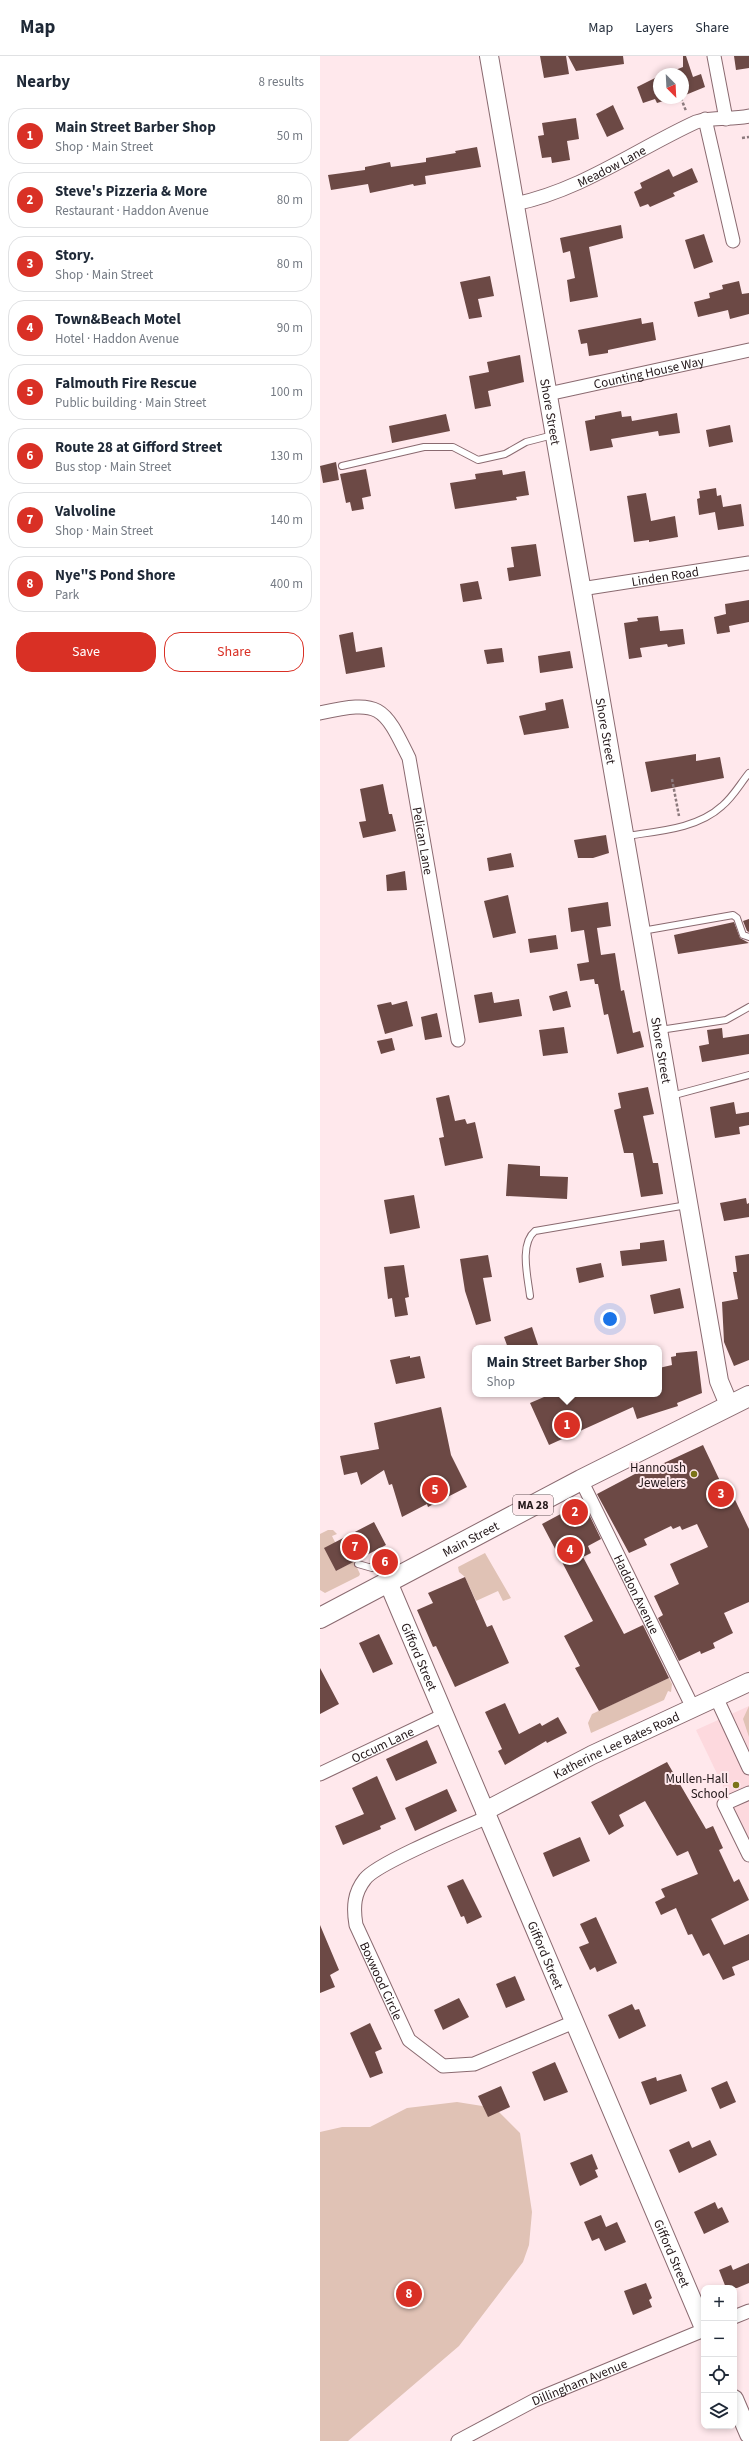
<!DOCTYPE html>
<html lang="en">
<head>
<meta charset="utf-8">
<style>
	:root { --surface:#fff; --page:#f6f6f7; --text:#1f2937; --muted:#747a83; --line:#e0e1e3; --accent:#d93025 }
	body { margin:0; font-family:"Source Sans 3",sans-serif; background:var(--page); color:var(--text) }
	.controls { position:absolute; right:12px; bottom:12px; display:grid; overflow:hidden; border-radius:8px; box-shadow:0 2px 6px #0003 }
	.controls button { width:36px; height:36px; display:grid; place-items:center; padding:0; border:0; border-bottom:1px solid var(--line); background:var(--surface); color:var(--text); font:20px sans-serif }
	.compass { position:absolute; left:333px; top:12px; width:36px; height:36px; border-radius:50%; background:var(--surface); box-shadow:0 2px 6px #0003; rotate:156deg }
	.you { position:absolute; left:290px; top:1263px; width:14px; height:14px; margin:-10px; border:3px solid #fff; border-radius:50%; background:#1a73e8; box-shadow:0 0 0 6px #1a73e833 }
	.badge { display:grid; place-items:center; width:26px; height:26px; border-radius:50%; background:var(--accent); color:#fff; font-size:13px; font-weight:700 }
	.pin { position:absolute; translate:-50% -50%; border:2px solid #fff; box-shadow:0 1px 4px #0006 }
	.popup { position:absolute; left:152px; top:1289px; width:190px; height:52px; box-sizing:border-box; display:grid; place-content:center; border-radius:8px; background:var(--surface); filter:drop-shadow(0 1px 3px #0005); font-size:13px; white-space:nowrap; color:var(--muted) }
	.popup b { font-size:15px; color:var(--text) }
	.popup::after { content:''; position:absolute; left:50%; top:100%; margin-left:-8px; border:8px solid transparent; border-top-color:var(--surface) }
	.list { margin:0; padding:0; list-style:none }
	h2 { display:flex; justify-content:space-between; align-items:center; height:52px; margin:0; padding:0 16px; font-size:17px }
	h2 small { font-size:13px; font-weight:400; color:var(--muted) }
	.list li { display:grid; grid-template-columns:26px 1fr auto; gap:12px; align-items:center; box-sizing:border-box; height:56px; margin:0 8px 8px; padding:0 8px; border:1px solid var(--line); border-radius:16px }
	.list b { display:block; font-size:15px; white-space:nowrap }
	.list p { margin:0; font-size:13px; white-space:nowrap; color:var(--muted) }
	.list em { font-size:13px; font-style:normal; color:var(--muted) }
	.actions { display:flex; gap:8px; padding:12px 16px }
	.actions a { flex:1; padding:9px 0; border:1px solid var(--accent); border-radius:16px; text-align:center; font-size:14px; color:var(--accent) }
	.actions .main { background:var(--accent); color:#fff }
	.icon { flex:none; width:22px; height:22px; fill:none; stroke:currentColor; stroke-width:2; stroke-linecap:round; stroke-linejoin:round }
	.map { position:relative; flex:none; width:429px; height:2385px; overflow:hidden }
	header { display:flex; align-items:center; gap:24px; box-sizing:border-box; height:56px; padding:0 20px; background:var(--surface); border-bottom:1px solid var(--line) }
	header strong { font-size:19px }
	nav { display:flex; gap:22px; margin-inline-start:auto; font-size:14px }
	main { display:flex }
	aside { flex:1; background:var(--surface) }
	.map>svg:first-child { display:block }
	.built { fill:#fdd9de }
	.green { fill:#e0c2b5 }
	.building { fill:#6c4945 }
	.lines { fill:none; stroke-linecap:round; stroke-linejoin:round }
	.lane-casing { stroke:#8a6a70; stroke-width:8 }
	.street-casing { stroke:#8a6a70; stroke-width:15 }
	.secondary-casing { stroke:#8a6a70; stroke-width:20 }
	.primary-casing { stroke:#8a6a70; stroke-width:22 }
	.path { stroke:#8c7a7d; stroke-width:2.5; stroke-dasharray:3 2; stroke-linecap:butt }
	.lane { stroke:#fff; stroke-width:6 }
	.street { stroke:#fff; stroke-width:13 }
	.secondary { stroke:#fff; stroke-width:18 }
	.primary { stroke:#fff; stroke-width:20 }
	.poi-dot { fill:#7b7418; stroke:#ffe8ec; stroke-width:1.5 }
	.labels { text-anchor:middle; stroke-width:4; stroke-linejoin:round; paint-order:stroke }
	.shield { fill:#ffe8ec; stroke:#645558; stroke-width:1 }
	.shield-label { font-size:12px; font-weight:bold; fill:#221618 }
	.street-label { font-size:13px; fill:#221618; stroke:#ffe8ec }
	.poi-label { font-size:13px; fill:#221618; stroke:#ffe8ec; text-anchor:end }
</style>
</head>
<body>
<header>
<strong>Map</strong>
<nav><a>Map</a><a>Layers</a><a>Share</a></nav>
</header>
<main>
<aside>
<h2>Nearby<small>8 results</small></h2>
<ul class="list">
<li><span class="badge">1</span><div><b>Main Street Barber Shop</b><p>Shop · Main Street</p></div><em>50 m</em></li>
<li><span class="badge">2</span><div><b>Steve's Pizzeria &amp; More</b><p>Restaurant · Haddon Avenue</p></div><em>80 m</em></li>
<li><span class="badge">3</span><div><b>Story.</b><p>Shop · Main Street</p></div><em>80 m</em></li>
<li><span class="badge">4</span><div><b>Town&amp;Beach Motel</b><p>Hotel · Haddon Avenue</p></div><em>90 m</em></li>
<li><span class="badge">5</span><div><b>Falmouth Fire Rescue</b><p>Public building · Main Street</p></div><em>100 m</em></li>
<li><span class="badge">6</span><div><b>Route 28 at Gifford Street</b><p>Bus stop · Main Street</p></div><em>130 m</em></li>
<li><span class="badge">7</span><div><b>Valvoline</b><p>Shop · Main Street</p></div><em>140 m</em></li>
<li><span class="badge">8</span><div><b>Nye&quot;S Pond Shore</b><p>Park</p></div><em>400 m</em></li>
</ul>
<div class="actions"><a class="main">Save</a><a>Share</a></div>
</aside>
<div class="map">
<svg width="429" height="2385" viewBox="0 0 429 2385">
	<rect width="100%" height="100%" fill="#ffe8ec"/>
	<path class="built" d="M429 1650V1784L376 1674Z"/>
	<path class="green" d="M8 1474H13L17 1478 12 1480 15 1486 16 1515 34 1505 40 1518 39 1520 5 1537 0 1534V1478Z
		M165 1497 191 1542 183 1545 178 1535 156 1545 145 1521 139 1516 138 1511Z
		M349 1622 352 1628 351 1636 348 1635 344 1644 271 1677 268 1667 272 1658Z
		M429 1650V1681L423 1663Z
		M137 2046 175 2052 200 2077 212 2156 209 2189 203 2206 139 2290 28 2385H0V2076L22 2071H50L87 2052Z"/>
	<path class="building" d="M220 0H246L249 18 224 22Z
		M248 0H303L304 8 256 15Z
		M363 0H366L373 21 381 18 385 31 363 40V18H345L363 11Z
		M414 0H429V12L416 14Z
		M339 20V42H353L337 47 335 43 323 47 317 31Z
		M293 49 304 73 287 81 276 58Z
		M256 62 259 83 247 85 250 104 232 107 231 101 222 102 218 80 224 79 222 67Z
		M157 91 161 111 105 120 106 128 94 130 93 128 50 137 48 128 11 134 8 119 45 114V111L70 106 71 111 106 106V102L136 97 135 95Z
		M372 112 378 126 353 137 355 140 330 151 328 148 320 151 314 136 322 132 320 127 349 113 353 121Z
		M301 169 303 182 269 191 278 241 250 246 247 224 255 222 250 195 243 197 240 182Z
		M384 178 393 206 374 213 365 184Z
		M170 220 174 240 158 243 162 261 149 263 140 226Z
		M419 225 422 238 429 237V258L410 263 408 254 378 261 374 246 390 242 389 237 403 233 402 229Z
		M321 262 322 268 333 266 336 284 288 294V297L269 300 267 287 261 288 258 274Z
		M200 299 204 326 168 335 171 350 155 353 149 320 169 316 167 306Z
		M301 355 302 361 311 360 312 365 357 357 360 377 339 380 338 375 291 383 293 391 270 395 265 365 275 363V360Z
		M126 358 130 375 72 387 69 370Z
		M410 369 413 386 389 391 386 374Z
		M16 406 19 424 3 427 0 410Z
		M46 413 51 440 42 442 44 453 32 455 30 446 26 447 20 418Z
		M182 414 183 419 205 415 209 439 196 441 197 444 135 453 130 427 156 423 155 418Z
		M396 432 397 440 401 439 403 451 421 448 424 470 398 474 395 456 379 459 377 443 380 442 379 435Z
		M326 437 331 465 355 460 358 481 329 486V484L314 486 307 440Z
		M216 488 221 520 189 525 187 512 194 511 191 491Z
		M158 525 162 543 143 546 140 528Z
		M429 544V566L409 570 410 576 397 578 394 561 406 558 405 548Z
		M338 560 340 575 363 573 365 588 348 591 347 588 320 592 322 601 309 603 304 567 318 565 317 562Z
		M33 576 36 596 62 591 65 611 26 618 19 579Z
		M182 592 184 606 167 608 164 594Z
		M250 595 253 612 220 617 218 600Z
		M243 643 249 672 204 679 199 660 226 654 225 647Z
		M376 698V705L400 701 404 722 331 736 325 706Z
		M63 728 69 758H72L76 775 43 782 39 766 46 765 40 733Z
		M286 779 289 797 273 802H258L254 784Z
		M191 797 194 811 169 815 167 802Z
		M85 815 87 834 67 835 66 819Z
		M188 839 196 877 173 882 164 845Z
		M288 846 291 870 277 872 281 899 295 897 301 935 304 934 313 977 320 975 324 991 297 998 288 958 284 959 278 928H275L274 923 260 925 257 908 269 906 264 874 251 876 248 852Z
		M429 863V876L427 875 423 865Z
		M414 866 420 882 429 887 358 898 354 879Z
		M236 879 238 893 210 897 208 883Z
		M247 935 251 951 233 955 229 940Z
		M172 936 174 947 199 943 202 960 159 967 154 939Z
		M87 945 93 970 65 978 57 949 71 946 72 949Z
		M117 957 122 981 105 984 101 961Z
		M244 971 248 997 223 1000 219 974Z
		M402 972 403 982 429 978V998L382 1006 379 990 389 988 387 974Z
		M72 982 75 994 61 998 57 985Z
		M328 1031 334 1058 323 1060 333 1107H338L343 1138 321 1141 313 1097H304L294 1054 301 1052 298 1037Z
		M129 1039 135 1065 145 1063 147 1068 155 1066 163 1102 125 1110 119 1082 124 1081 116 1042Z
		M414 1046 416 1058 429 1056V1069L419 1071 420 1078 395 1082 390 1051Z
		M188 1108 220 1110V1120L248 1121 247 1143 186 1140Z
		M94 1139 100 1172 70 1178 64 1144Z
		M426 1142 427 1148 429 1147V1161L404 1165 400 1147Z
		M344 1184 347 1205 302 1210 300 1195 320 1193V1187Z
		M429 1198V1304L414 1310 404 1286 402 1246 418 1243 413 1216H417L415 1200Z
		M168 1199 172 1221 163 1222 171 1265 156 1269 145 1235 140 1203Z
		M281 1207 284 1221 259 1227 256 1212Z
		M84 1209 89 1241 85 1242 88 1259 75 1261 72 1242 68 1243 64 1211Z
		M360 1232 364 1252 334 1258 330 1239Z
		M212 1271 218 1289 208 1292H188L184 1281Z
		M377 1295 382 1337 357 1347 358 1350 317 1363 313 1351 229 1389 210 1347 231 1338H339V1312L352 1309 351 1301 356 1300V1297Z
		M90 1300V1302L100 1300 105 1322 76 1328 70 1304Z
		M121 1351 131 1399 147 1431 108 1451 107 1448 82 1461 72 1428 69 1429 64 1414 41 1429 37 1416 24 1419 20 1400 59 1393 54 1367Z
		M383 1389 401 1427 406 1425 429 1473V1546L404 1557 413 1577 393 1587 395 1592 381 1598 380 1595 359 1605 338 1562 343 1559 334 1540 359 1528 350 1508 388 1491 377 1468 362 1474 360 1470 353 1473 351 1470 324 1483 327 1489 309 1497 277 1438 330 1410 331 1413Z
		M263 1446 281 1483 268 1490 271 1497 263 1501 304 1578 323 1569 349 1622 279 1655 255 1612 260 1610 244 1580 273 1565 222 1468Z
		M54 1466 66 1489 16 1515 4 1492Z
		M145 1521 167 1571 172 1569 189 1607 135 1631 116 1590 113 1591 97 1554 113 1547 108 1537Z
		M59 1578 73 1608 53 1617 39 1587Z
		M0 1612 19 1648 0 1658Z
		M185 1647 199 1678 220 1667 222 1670 238 1661 247 1677 227 1687 226 1685 185 1709 178 1695 182 1693 165 1656Z
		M107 1684 117 1707 76 1725 66 1703Z
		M347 1706 386 1773 393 1770 403 1792 399 1794 414 1826 419 1823 429 1844 391 1863 404 1889 429 1878V1904L412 1911 415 1919 403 1924 389 1897 383 1900 372 1878 368 1879 356 1852 341 1859 335 1846 345 1841 341 1833 378 1818 368 1795 357 1800 325 1745 299 1759 304 1770 289 1779 271 1746Z
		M57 1720 76 1763 60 1770 61 1773 23 1789 15 1770 44 1758 32 1732Z
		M127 1733 137 1755 95 1775 85 1752Z
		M260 1781 270 1805 233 1821 223 1797Z
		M143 1823 162 1861 147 1868 144 1860 141 1861 127 1830Z
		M276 1861 297 1907 277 1916 275 1911 270 1914 259 1891 269 1887 260 1868Z
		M0 1869 19 1914 10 1919 15 1931 0 1937Z
		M195 1920 205 1944 186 1952 176 1928Z
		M139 1942 149 1961 123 1974 114 1954Z
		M312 1948 315 1954 319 1953 326 1970 299 1983 288 1959Z
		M50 1967 62 1993 55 1996 63 2017 50 2022 30 1977Z
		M235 2006 248 2036 224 2045 212 2016Z
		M361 2018 367 2035 330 2049 321 2026 336 2021 337 2025Z
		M407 2025 416 2046 400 2053 391 2032Z
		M181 2030 190 2051 168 2061 158 2040Z
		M390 2084 397 2099 359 2117 349 2094 369 2085 372 2092Z
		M272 2098 278 2113 275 2114 278 2121 260 2130 250 2107Z
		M395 2146 398 2153 402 2151 409 2166 384 2178 374 2156Z
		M281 2159 286 2171 297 2166 306 2186 285 2195 279 2182 272 2185 264 2166Z
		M429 2207V2227L417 2232H406L399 2214 411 2209 413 2214Z
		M326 2227 332 2242 329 2244 332 2251 313 2259 304 2235Z"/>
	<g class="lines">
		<defs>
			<path id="lane" d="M22 410 104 391H133L158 404 185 398 206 386 233 379
				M306 780C338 775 377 773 402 750 413 741 420 728 429 717
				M322 875 413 859 417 862 423 879 429 881
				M340 974 406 964 429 951
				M351 1040 429 1019
				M210 1240C208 1222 199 1188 215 1175L367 1149
				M38 1508 52 1512 58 1499"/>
			<g id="street">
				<path d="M394 0 406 63"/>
				<path d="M385 63 413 185"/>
				<path id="s1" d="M195 148C262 134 315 94 376 66 394 60 411 64 429 60"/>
				<path id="s2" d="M228 338 429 294"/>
				<path id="s3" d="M261 533 429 507"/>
				<path id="s4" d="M0 657C60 644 63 649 89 702L138 984"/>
				<path id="s5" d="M261 1424 373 1652"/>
				<path d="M396 1641 429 1712"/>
				<path id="s6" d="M0 1718 124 1659"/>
				<path d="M429 1737 404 1748 429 1799"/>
				<path id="s7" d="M168 1761C145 1771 57 1807 45 1823 34 1837 33 1851 36 1869L89 1984 123 2010 154 2008 254 1966"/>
				<path d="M414 2261 429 2255"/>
				<path id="s8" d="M138 2385 215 2344 384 2274"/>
			</g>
			<g id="secondary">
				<path id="s9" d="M169 0 399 1325 409 1349"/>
				<path id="s10" d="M68 1526 384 2272"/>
				<path id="s11" d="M165 1755 272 1699 429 1626"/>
				<path d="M414 2343 429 2378"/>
			</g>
			<g id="primary">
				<path id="s12" d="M0 1562 261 1424 429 1340"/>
			</g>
		</defs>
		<use href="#lane" class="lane-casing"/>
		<use href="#street" class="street-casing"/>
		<use href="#secondary" class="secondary-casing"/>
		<use href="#primary" class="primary-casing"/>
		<path class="path" d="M361 42 366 55
			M422 82 429 81
			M352 723 359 760"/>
		<use href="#lane" class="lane"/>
		<use href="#street" class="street"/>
		<use href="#secondary" class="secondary"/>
		<use href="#primary" class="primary"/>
	</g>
	<g class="poi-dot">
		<circle cx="374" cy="1418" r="4"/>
		<circle cx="416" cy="1729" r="4"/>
	</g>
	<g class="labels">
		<rect class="shield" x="193" y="1439" width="40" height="20" rx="3"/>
		<g class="shield-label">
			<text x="213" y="1453">MA 28</text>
		</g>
		<g class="street-label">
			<text dy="5" stroke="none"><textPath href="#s1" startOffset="104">Meadow Lane</textPath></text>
			<text dy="5" stroke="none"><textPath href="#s2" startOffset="103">Counting House Way</textPath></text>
			<text dy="5" stroke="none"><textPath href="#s9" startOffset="361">Shore Street</textPath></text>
			<text dy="5" stroke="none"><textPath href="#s3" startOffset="85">Linden Road</textPath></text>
			<text dy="5" stroke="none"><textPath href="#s9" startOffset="685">Shore Street</textPath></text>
			<text dy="5" stroke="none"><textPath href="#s4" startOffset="200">Pelican Lane</textPath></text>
			<text dy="5" stroke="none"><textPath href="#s9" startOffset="1009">Shore Street</textPath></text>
			<text dy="5" stroke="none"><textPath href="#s12" startOffset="170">Main Street</textPath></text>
			<text dy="5" stroke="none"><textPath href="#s5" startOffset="127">Haddon Avenue</textPath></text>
			<text dy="5" stroke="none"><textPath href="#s10" startOffset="81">Gifford Street</textPath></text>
			<text dy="5" stroke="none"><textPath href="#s6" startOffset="69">Occum Lane</textPath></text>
			<text dy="5" stroke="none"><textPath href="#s11" startOffset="147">Katherine Lee Bates Road</textPath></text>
			<text dy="5" stroke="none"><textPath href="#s10" startOffset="405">Gifford Street</textPath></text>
			<text dy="5" stroke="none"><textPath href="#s7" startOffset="248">Boxwood Circle</textPath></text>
			<text dy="5" stroke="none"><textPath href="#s10" startOffset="729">Gifford Street</textPath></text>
			<text dy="5" stroke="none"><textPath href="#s8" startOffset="135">Dillingham Avenue</textPath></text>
		</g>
		<g class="poi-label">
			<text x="366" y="1416">Hannoush<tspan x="366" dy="15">Jewelers</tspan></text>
			<text x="408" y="1727">Mullen-Hall<tspan x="408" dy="15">School</tspan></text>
		</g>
	</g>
</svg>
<div class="controls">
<button>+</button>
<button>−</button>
<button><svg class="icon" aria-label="locate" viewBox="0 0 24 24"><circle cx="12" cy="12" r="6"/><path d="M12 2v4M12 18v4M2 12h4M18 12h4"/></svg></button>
<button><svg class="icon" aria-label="layers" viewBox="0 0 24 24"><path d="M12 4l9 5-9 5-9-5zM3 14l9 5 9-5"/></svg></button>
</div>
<svg class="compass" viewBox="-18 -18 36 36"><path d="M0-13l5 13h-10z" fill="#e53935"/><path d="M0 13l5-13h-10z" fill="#747a83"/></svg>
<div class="you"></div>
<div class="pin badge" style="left:247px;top:1369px">1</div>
<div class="popup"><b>Main Street Barber Shop</b>Shop</div>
<div class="pin badge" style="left:255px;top:1456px">2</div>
<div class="pin badge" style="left:401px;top:1438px">3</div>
<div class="pin badge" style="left:250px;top:1494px">4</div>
<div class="pin badge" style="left:115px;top:1434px">5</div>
<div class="pin badge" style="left:65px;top:1506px">6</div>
<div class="pin badge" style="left:35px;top:1491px">7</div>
<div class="pin badge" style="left:89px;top:2238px">8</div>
</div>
</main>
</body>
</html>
